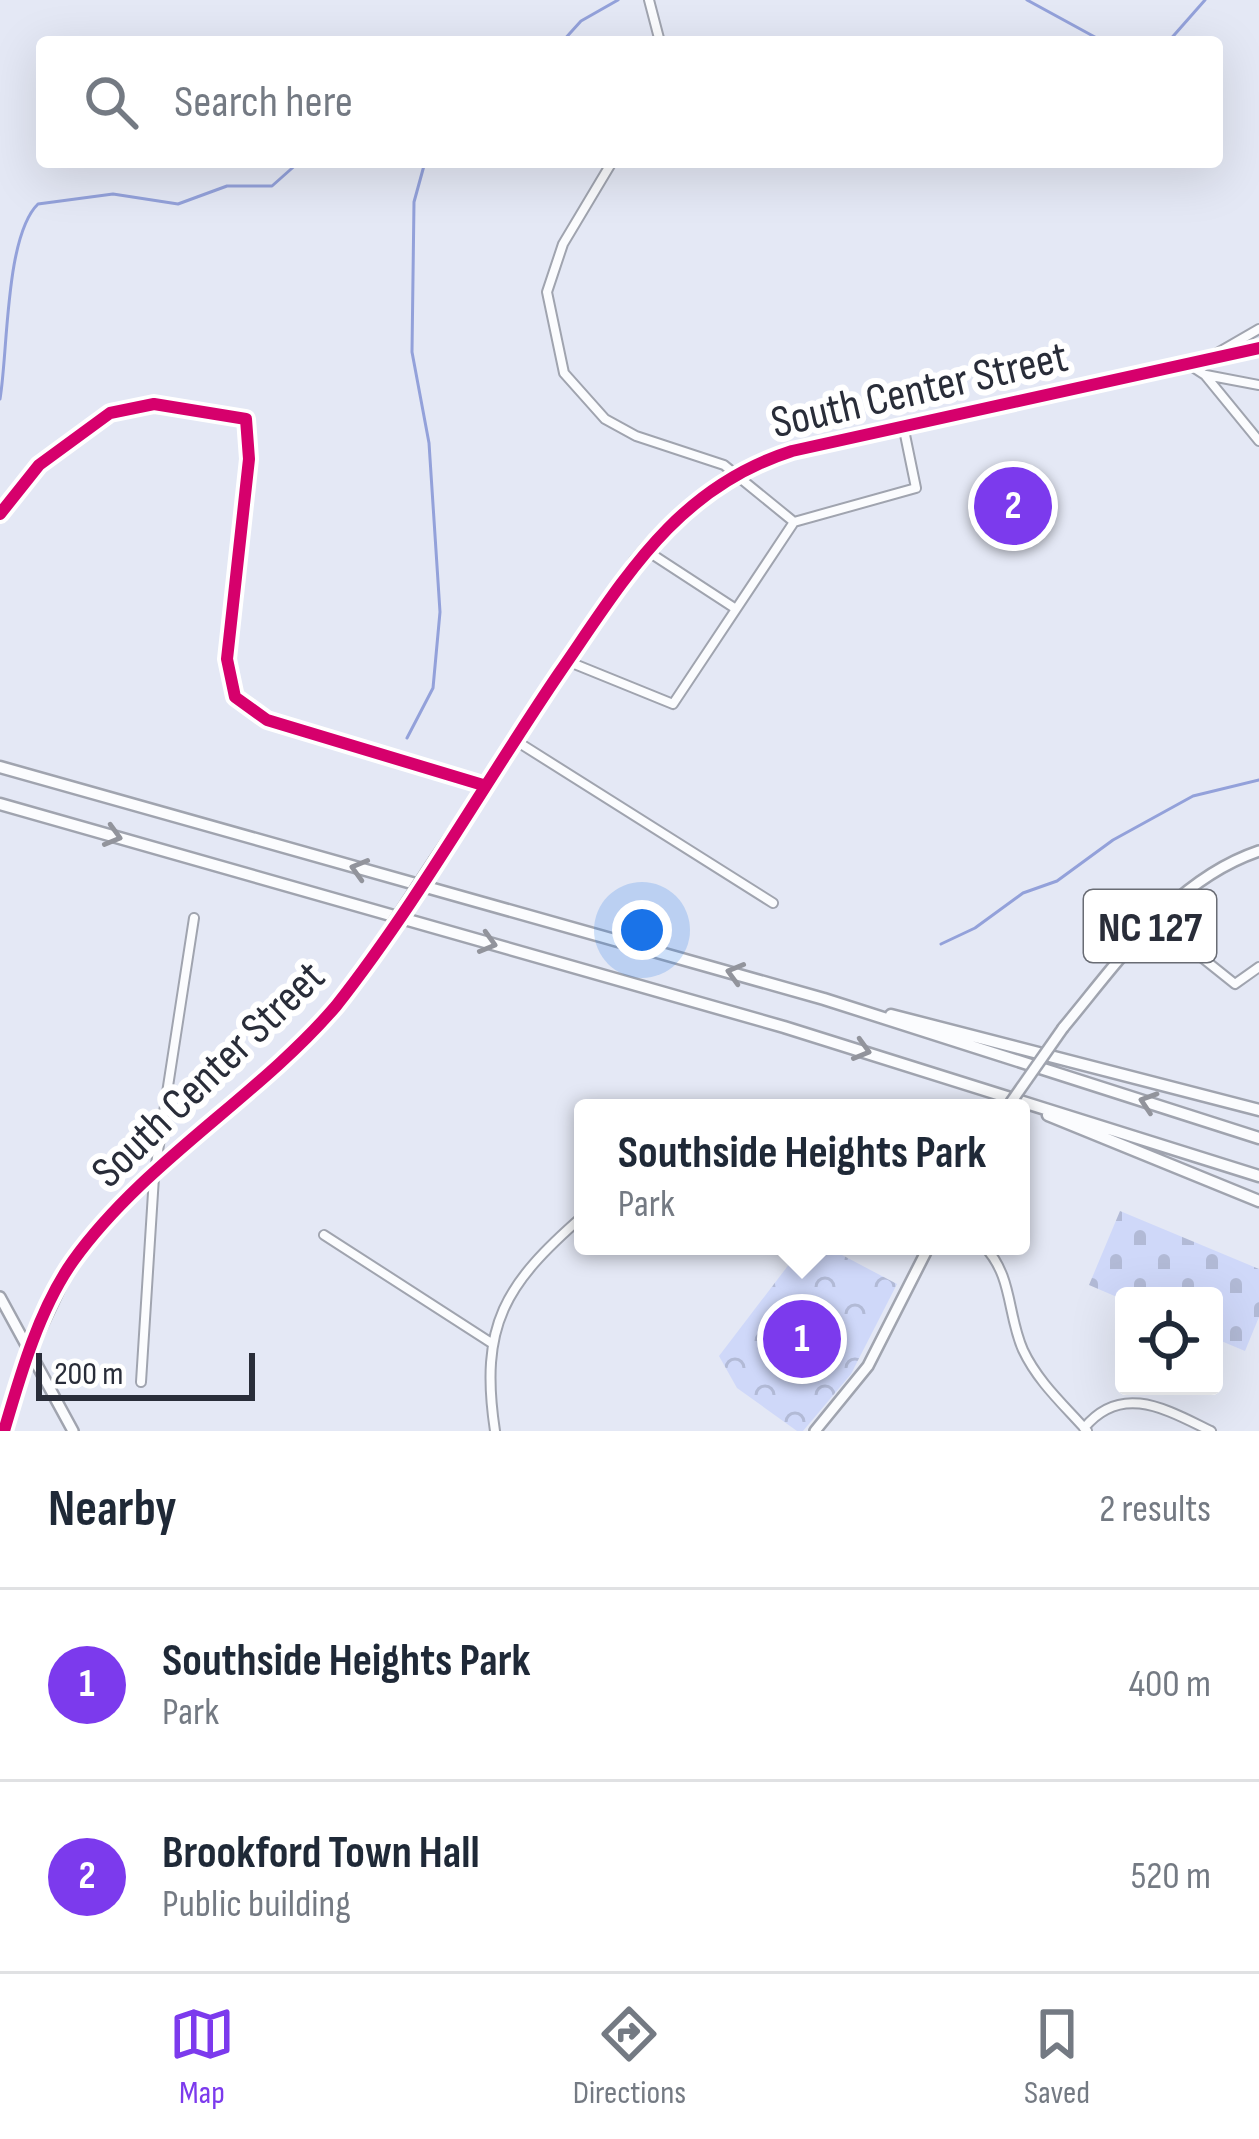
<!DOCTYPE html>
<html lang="en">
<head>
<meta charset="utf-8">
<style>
	:root { --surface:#fff; --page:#f6f6f7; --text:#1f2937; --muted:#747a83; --line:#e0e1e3; --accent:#7c3aed }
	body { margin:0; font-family:"Sofia Sans Condensed",sans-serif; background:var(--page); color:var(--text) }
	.controls { position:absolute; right:36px; bottom:36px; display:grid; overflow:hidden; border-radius:12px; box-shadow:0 12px 48px #0002 }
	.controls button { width:108px; height:108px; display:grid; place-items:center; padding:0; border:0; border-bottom:3px solid var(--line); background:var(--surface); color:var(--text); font:60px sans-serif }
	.scale { position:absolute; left:36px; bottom:30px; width:219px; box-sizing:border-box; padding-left:12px; border:6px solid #292d39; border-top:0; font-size:33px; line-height:42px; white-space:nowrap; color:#292d39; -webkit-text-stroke:9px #fff; paint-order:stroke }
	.you { position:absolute; left:642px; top:930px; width:42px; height:42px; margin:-30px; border:9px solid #fff; border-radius:50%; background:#1a73e8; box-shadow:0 0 0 18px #1a73e833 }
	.badge { display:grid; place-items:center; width:78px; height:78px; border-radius:50%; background:var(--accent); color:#fff; font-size:39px; font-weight:700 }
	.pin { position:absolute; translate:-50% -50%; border:6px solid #fff; box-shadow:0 3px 12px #0006 }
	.popup { position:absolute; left:574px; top:1099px; width:456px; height:156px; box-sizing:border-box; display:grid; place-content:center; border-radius:12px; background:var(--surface); filter:drop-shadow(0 3px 9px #0005); font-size:39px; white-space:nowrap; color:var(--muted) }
	.popup b { font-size:45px; color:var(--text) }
	.popup::after { content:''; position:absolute; left:50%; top:100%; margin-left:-24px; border:24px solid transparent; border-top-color:var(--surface) }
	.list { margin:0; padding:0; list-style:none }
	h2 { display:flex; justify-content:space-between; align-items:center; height:156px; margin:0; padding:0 48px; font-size:51px }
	h2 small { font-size:39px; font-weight:400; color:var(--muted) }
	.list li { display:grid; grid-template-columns:78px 1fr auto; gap:36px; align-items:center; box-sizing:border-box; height:192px; padding:0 48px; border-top:3px solid var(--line) }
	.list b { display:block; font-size:45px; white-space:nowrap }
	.list p { margin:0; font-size:39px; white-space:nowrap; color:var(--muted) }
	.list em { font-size:39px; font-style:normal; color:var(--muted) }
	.icon { flex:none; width:66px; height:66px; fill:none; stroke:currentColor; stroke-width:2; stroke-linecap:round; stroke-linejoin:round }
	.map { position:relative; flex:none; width:1259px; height:1431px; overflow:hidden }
	.search { position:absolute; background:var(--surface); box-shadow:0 12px 48px #0002; left:36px; right:36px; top:36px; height:132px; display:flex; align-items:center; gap:30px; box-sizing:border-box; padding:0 42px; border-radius:12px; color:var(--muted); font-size:45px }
	.sheet { height:540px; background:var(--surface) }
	nav { display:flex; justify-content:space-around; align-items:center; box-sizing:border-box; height:168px; border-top:3px solid var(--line); background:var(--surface); font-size:33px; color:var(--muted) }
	nav a { display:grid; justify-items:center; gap:6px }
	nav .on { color:var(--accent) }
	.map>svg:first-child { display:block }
	.forest { fill:url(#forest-crowns) }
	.cemetery { fill:url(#cemetery-stones) }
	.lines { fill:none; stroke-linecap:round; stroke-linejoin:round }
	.stream { stroke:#93a1da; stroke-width:3 }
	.minor-casing { stroke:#a0a4af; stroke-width:12 }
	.major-casing { stroke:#a0a4af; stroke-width:14 }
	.highway-casing { stroke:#a0a4af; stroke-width:15 }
	.minor { stroke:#fbfcfe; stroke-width:8 }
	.major { stroke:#fbfcfe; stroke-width:9 }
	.highway { stroke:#fbfcfe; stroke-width:10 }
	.minor-bridge-casing { stroke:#a0a4af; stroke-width:12; stroke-linecap:butt }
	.major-bridge-casing { stroke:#a0a4af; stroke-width:14; stroke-linecap:butt }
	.minor-bridge { stroke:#fbfcfe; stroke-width:8 }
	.major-bridge { stroke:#fbfcfe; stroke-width:9 }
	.cycleway-casing { stroke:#fff; stroke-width:20 }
	.cycleway { stroke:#d6006c; stroke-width:12 }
	.oneway { stroke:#92949c }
	.labels { text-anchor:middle; stroke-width:12; stroke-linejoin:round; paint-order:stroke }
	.shield { fill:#fff; stroke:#696c74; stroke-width:3 }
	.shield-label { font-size:42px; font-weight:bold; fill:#292d39 }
	.street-label { font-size:45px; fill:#292d39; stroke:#fff }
</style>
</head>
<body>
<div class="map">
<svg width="1259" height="1431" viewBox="0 0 1259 1431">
	<defs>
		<pattern id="forest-crowns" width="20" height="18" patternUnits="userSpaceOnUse" patternTransform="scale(3)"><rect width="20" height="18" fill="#cfd8f9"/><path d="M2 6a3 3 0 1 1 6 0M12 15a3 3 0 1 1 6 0" fill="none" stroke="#b2bad6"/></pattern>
		<pattern id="cemetery-stones" width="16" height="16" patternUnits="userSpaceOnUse" patternTransform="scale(3)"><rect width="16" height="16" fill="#cfd8f9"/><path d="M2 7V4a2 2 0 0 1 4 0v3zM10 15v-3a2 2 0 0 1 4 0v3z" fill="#b2bad6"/></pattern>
	</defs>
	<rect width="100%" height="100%" fill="#e4e8f5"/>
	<path class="forest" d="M803 1246H825L897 1284 851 1374 803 1431H797L737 1388 719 1356Z"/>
	<path class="cemetery" d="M1120 1211 1259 1269V1317L1245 1351 1214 1338V1296L1124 1300 1089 1285Z"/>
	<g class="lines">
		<path class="stream" d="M1027 0 1104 42
			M562 42 581 21 618 0
			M1168 42 1205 0
			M0 399C8 353 5 236 38 204L113 194 178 204 227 186H272L299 162
			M407 738 433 688 440 612 429 443 412 352 414 202 425 162
			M941 944 975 928 1023 893 1057 881 1113 840 1193 796 1259 780"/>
		<defs>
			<path id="minor" d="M649 0 660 42
				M612 162 563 244 547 292 564 373 605 419 636 436 724 465 794 522
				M1214 355 1259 329
				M1188 364 1205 375 1259 441
				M1206 375 1259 385
				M0 514 39 465 110 413 154 404 246 419 249 459 227 659 235 697 267 720 483 785
				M794 522 916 488 903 425
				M644 549 736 609
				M567 661 673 704 794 522
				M513 739 773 903
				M434 859 633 562C679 505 736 465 807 447L1259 348
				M1155 920 1235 984 1259 967
				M324 1235 493 1344
				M984 1246C1013 1276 1007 1314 1023 1350 1038 1382 1064 1405 1087 1431
				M141 1382 154 1177 194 918
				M1084 1428C1122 1382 1167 1410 1211 1431
				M4 1431 30 1353 74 1260 121 1207 322 1022 379 943
				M495 1431C479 1325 505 1284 583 1216"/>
			<path id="major" d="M1063 1028C1119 961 1173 880 1259 851
				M0 1297 73 1431
				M815 1431 868 1366 929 1246"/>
			<path id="highway" d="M0 767 824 999 1259 1138
				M0 804 784 1027 1259 1176
				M891 1015 1259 1110
				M1048 1115 1259 1201"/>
		</defs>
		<use href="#minor" class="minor-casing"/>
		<use href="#major" class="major-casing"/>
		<use href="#highway" class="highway-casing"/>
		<use href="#minor" class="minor"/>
		<use href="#major" class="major"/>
		<use href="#highway" class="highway"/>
		<defs>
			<path id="minor-bridge" d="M379 943 434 859"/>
			<path id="major-bridge" d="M1007 1108 1063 1028"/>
		</defs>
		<use href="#minor-bridge" class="minor-bridge-casing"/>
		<use href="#major-bridge" class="major-bridge-casing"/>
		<use href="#minor-bridge" class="minor-bridge"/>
		<use href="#major-bridge" class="major-bridge"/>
		<defs>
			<path id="cycleway" d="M0 514 39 465 110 413 154 404 246 419 249 459 227 659 235 697 267 720 483 785
				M4 1431C20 1376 39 1309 73 1261 144 1162 257 1098 336 1006 418 902 485 782 560 672 625 578 676 488 792 451L1259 348"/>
		</defs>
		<use href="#cycleway" class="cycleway-casing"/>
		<use href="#cycleway" class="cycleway"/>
	</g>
	<defs><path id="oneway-chevron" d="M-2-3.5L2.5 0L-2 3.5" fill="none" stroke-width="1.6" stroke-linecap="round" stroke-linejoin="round" transform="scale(3)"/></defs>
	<g class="oneway">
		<use href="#oneway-chevron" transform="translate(113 836) rotate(16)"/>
		<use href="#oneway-chevron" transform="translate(359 869) rotate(-164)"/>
		<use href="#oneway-chevron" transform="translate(488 943) rotate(16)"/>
		<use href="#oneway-chevron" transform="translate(735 973) rotate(-164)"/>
		<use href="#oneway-chevron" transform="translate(862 1050) rotate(16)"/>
		<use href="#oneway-chevron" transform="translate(1148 1102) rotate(-162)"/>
	</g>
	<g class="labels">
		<rect class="shield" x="1084" y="890" width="132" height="72" rx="9"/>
		<g class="shield-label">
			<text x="1150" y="941">NC 127</text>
		</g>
		<g class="street-label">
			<text transform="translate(919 388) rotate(-13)" y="16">South Center Street</text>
			<text transform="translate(207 1073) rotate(-44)" y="16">South Center Street</text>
		</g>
	</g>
</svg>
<div class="controls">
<button><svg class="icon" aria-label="locate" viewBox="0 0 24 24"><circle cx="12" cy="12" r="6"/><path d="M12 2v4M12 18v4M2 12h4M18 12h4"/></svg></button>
</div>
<div class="scale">200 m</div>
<div class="you"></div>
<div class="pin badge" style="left:802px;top:1339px">1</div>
<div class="popup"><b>Southside Heights Park</b>Park</div>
<div class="pin badge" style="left:1013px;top:506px">2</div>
<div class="search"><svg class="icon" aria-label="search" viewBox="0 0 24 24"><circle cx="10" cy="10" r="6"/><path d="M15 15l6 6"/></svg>Search here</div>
</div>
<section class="sheet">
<h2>Nearby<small>2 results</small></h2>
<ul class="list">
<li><span class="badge">1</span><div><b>Southside Heights Park</b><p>Park</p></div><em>400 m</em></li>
<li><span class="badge">2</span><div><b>Brookford Town Hall</b><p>Public building</p></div><em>520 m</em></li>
</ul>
</section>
<nav>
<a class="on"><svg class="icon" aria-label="map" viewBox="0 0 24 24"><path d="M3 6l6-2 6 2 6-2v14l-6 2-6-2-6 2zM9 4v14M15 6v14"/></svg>Map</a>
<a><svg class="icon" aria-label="directions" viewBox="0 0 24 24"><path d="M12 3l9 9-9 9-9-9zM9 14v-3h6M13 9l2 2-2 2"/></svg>Directions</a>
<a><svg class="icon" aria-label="saved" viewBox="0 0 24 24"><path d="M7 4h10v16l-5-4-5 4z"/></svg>Saved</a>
</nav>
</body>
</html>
